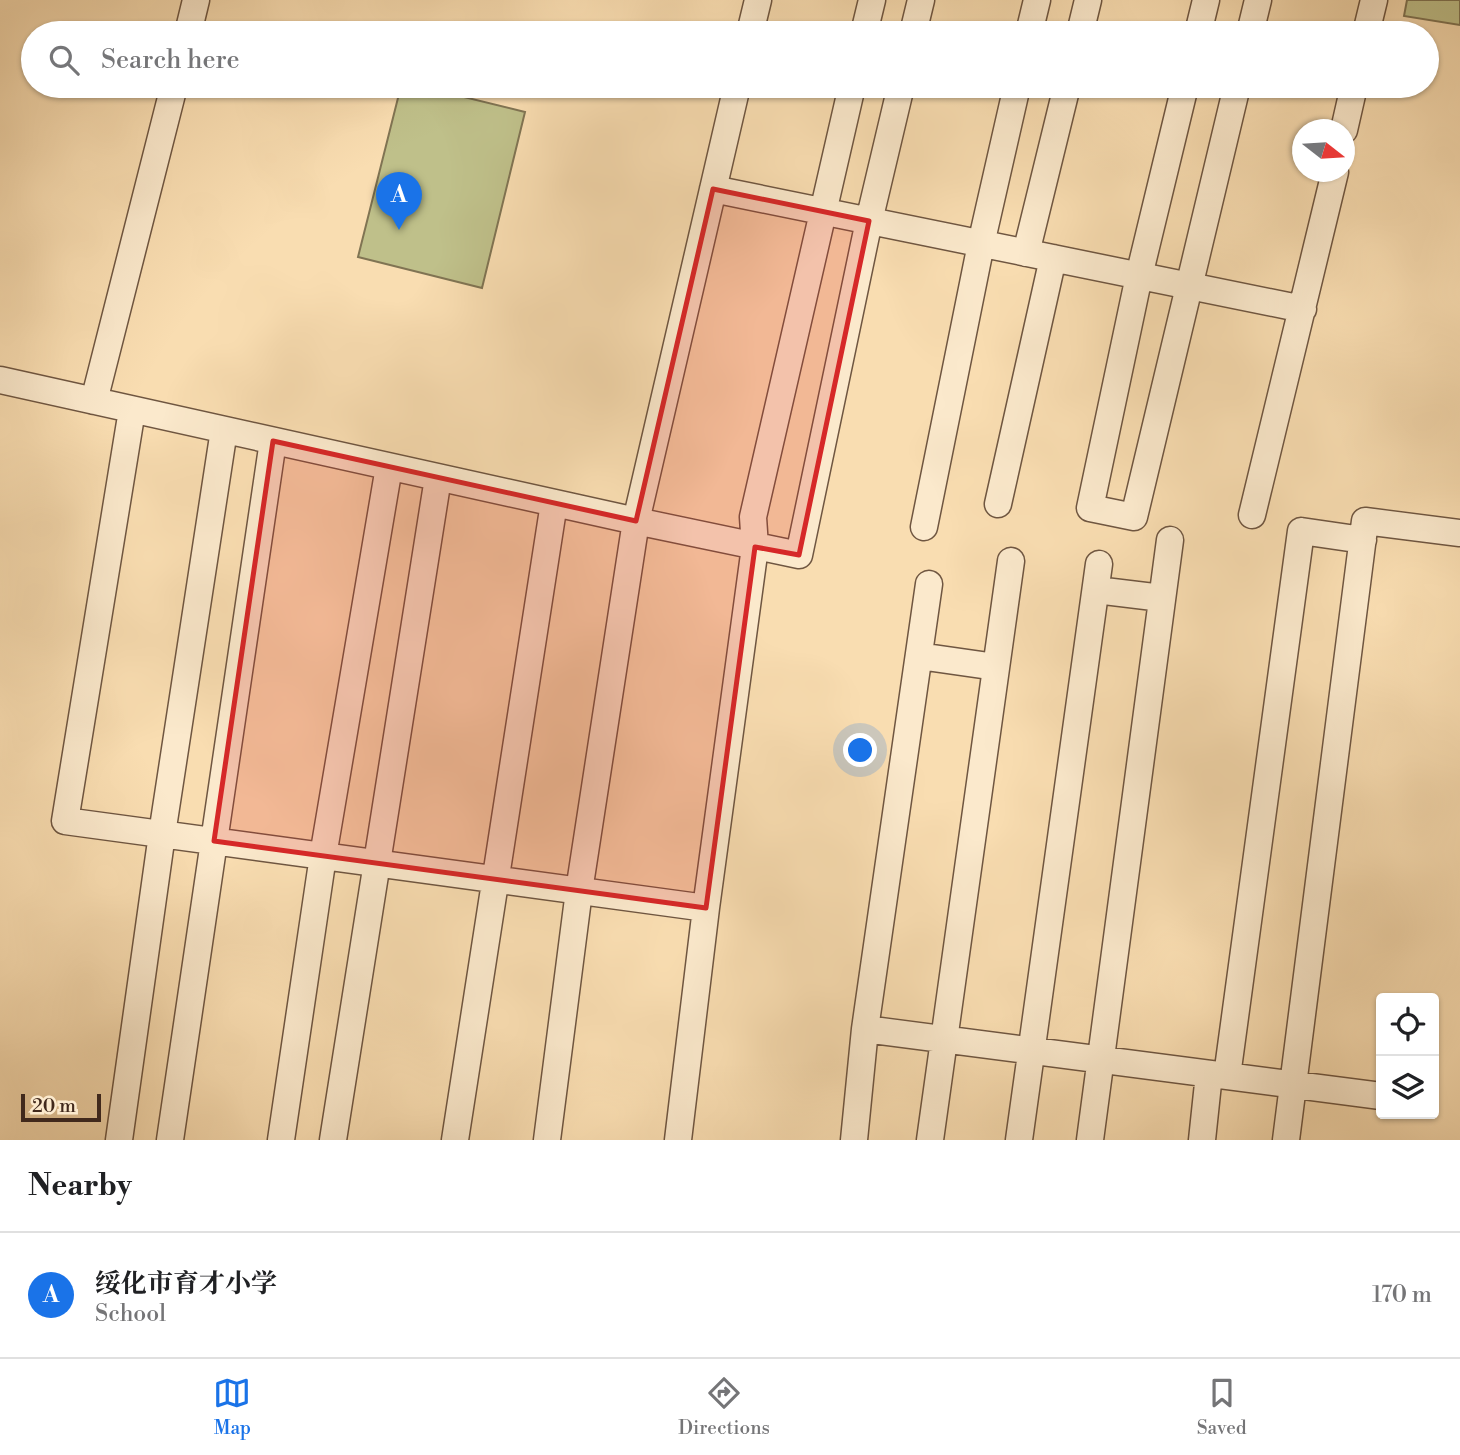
<!DOCTYPE html>
<html lang="en">
<head>
<meta charset="utf-8">
<style>
	:root { --surface:#fff; --page:#f2f2f2; --text:#202124; --muted:#757577; --line:#e0e0e0; --accent:#1a73e8 }
	body { margin:0; font-family:"Libre Bodoni","Noto Serif SC",serif; background:var(--page); color:var(--text) }
	.controls { position:absolute; right:21px; bottom:21px; display:grid; overflow:hidden; border-radius:7px; box-shadow:0 2px 5px #0004 }
	.controls button { width:63px; height:63px; display:grid; place-items:center; padding:0; border:0; border-bottom:2px solid var(--line); background:var(--surface); color:var(--text); font:35px sans-serif }
	.compass { position:absolute; left:1292px; top:119px; width:63px; height:63px; border-radius:50%; background:var(--surface); box-shadow:0 2px 5px #0004; rotate:107deg }
	.scale { position:absolute; left:21px; bottom:18px; width:80px; box-sizing:border-box; padding-left:7px; border:4px solid #41291c; border-top:0; font-size:19px; line-height:24px; white-space:nowrap; color:#41291c; -webkit-text-stroke:5px #fbe9cc; paint-order:stroke }
	.you { position:absolute; left:861px; top:751px; width:24px; height:24px; margin:-18px; border:5px solid #fff; border-radius:50%; background:#1a73e8; box-shadow:0 0 0 10px #1a73e833 }
	.badge { display:grid; place-items:center; width:46px; height:46px; border-radius:50%; background:var(--accent); color:#fff; font-size:23px; font-weight:700 }
	.pin { position:absolute; translate:-50% -58px; filter:drop-shadow(0 2px 4px #0008) }
	.pin::after { content:''; position:absolute; top:37px; width:24px; height:21px; background:inherit; clip-path:polygon(0 0,100% 0,50% 100%) }
	.list { margin:0; padding:0; list-style:none }
	h2 { display:flex; justify-content:space-between; align-items:center; height:91px; margin:0; padding:0 28px; font-size:30px }
	h2 small { font-size:23px; font-weight:400; color:var(--muted) }
	.list li { display:grid; grid-template-columns:46px 1fr auto; gap:21px; align-items:center; box-sizing:border-box; height:126px; padding:0 28px; border-top:2px solid var(--line) }
	.list b { display:block; font-size:26px; white-space:nowrap }
	.list p { margin:0; font-size:23px; white-space:nowrap; color:var(--muted) }
	.list em { font-size:23px; font-style:normal; color:var(--muted) }
	.icon { flex:none; width:38px; height:38px; fill:none; stroke:currentColor; stroke-width:2; stroke-linecap:round; stroke-linejoin:round }
	.map { position:relative; flex:none; width:1460px; height:1140px; overflow:hidden }
	.search { position:absolute; background:var(--surface); box-shadow:0 2px 5px #0004; left:21px; right:21px; top:21px; height:77px; display:flex; align-items:center; gap:18px; box-sizing:border-box; padding:0 24px; border-radius:38px; color:var(--muted); font-size:26px }
	.sheet { height:217px; background:var(--surface) }
	nav { display:flex; justify-content:space-around; align-items:center; box-sizing:border-box; height:98px; border-top:2px solid var(--line); background:var(--surface); font-size:19px; color:var(--muted) }
	nav a { display:grid; justify-items:center; gap:4px }
	nav .on { color:var(--accent) }
	.map>svg:first-child { display:block }
	.grass { fill:#bfc08a; stroke:#807453; stroke-width:2 }
	.lines { fill:none; stroke-linecap:round; stroke-linejoin:round }
	.minor-casing { stroke:#6f5641; stroke-width:29 }
	.minor { stroke:#fbe9cc; stroke-width:26 }
	.marked { fill:#d62828; fill-opacity:0.2; stroke:#d62828; stroke-width:5; stroke-linejoin:round }
</style>
</head>
<body>
<div class="map">
<svg width="1460" height="1140" viewBox="0 0 1460 1140">
	<rect width="100%" height="100%" fill="#f9ddb1"/>
	<filter id="stains"><feTurbulence type="fractalNoise" baseFrequency=".00286" numOctaves="4"/><feColorMatrix values="0 0 0 0 .2 0 0 0 0 .09 0 0 0 0 .02 0 0 0 .5 -.17"/></filter>
	<radialGradient id="worn" r=".72"><stop offset=".6" stop-color="#630" stop-opacity="0"/><stop offset="1" stop-color="#630" stop-opacity=".3"/></radialGradient>
	<path class="grass" d="M1407 0H1460V25L1404 16Z
		M401 86H419L525 112 482 288 358 257Z"/>
	<g class="lines">
		<defs>
			<path id="minor" d="M188 33 196 0
				M750 33 758 0
				M864 33 872 0
				M913 33 921 0
				M1029 33 1037 0
				M1080 33 1088 0
				M1198 33 1206 0
				M1250 33 1258 0
				M1366 33 1374 0
				M1185 86 1139 276 1090 508 1134 517 1237 86
				M1344 130 1354 86
				M713 189 1303 309
				M1026 253 1067 86
				M0 380 636 521 799 555 869 221 901 86
				M94 401 174 86
				M132 410 65 821 706 908
				M998 504 1053 258
				M1252 515 1335 172
				M924 527 981 244 1017 86
				M1096 590 1162 598
				M919 656 996 667
				M865 1029 1381 1096
				M1227 1076 1301 531 1363 540
				M119 1140 162 834 224 430
				M170 1140 273 441
				M281 1140 323 856 389 467
				M333 1140 438 478
				M455 1140 554 503
				M547 1140 579 891 636 521 737 86
				M678 1140 706 908 755 547 753 517 852 86
				M854 1140 865 1029 929 584
				M930 1140 1011 561
				M1019 1140 1099 564
				M1090 1140 1170 540
				M1202 1140 1209 1074
				M1286 1140 1365 521 1460 533"/>
		</defs>
		<use href="#minor" class="minor-casing"/>
		<use href="#minor" class="minor"/>
	</g>
	<path class="marked" d="M713 189 869 221 799 555 755 547 706 908 214 841 273 441 636 521Z"/>
	<rect width="100%" height="100%" filter="url(#stains)"/>
	<rect width="100%" height="100%" fill="url(#worn)"/>
</svg>
<div class="controls">
<button><svg class="icon" aria-label="locate" viewBox="0 0 24 24"><circle cx="12" cy="12" r="6"/><path d="M12 2v4M12 18v4M2 12h4M18 12h4"/></svg></button>
<button><svg class="icon" aria-label="layers" viewBox="0 0 24 24"><path d="M12 4l9 5-9 5-9-5zM3 14l9 5 9-5"/></svg></button>
</div>
<svg class="compass" viewBox="-18 -18 36 36"><path d="M0-13l5 13h-10z" fill="#e53935"/><path d="M0 13l5-13h-10z" fill="#757577"/></svg>
<div class="scale">20 m</div>
<div class="you"></div>
<div class="pin badge" style="left:399px;top:230px">A</div>
<div class="search"><svg class="icon" aria-label="search" viewBox="0 0 24 24"><circle cx="10" cy="10" r="6"/><path d="M15 15l6 6"/></svg>Search here</div>
</div>
<section class="sheet">
<h2>Nearby<small></small></h2>
<ul class="list">
<li><span class="badge">A</span><div><b>绥化市育才小学</b><p>School</p></div><em>170 m</em></li>
</ul>
</section>
<nav>
<a class="on"><svg class="icon" aria-label="map" viewBox="0 0 24 24"><path d="M3 6l6-2 6 2 6-2v14l-6 2-6-2-6 2zM9 4v14M15 6v14"/></svg>Map</a>
<a><svg class="icon" aria-label="directions" viewBox="0 0 24 24"><path d="M12 3l9 9-9 9-9-9zM9 14v-3h6M13 9l2 2-2 2"/></svg>Directions</a>
<a><svg class="icon" aria-label="saved" viewBox="0 0 24 24"><path d="M7 4h10v16l-5-4-5 4z"/></svg>Saved</a>
</nav>
</body>
</html>
